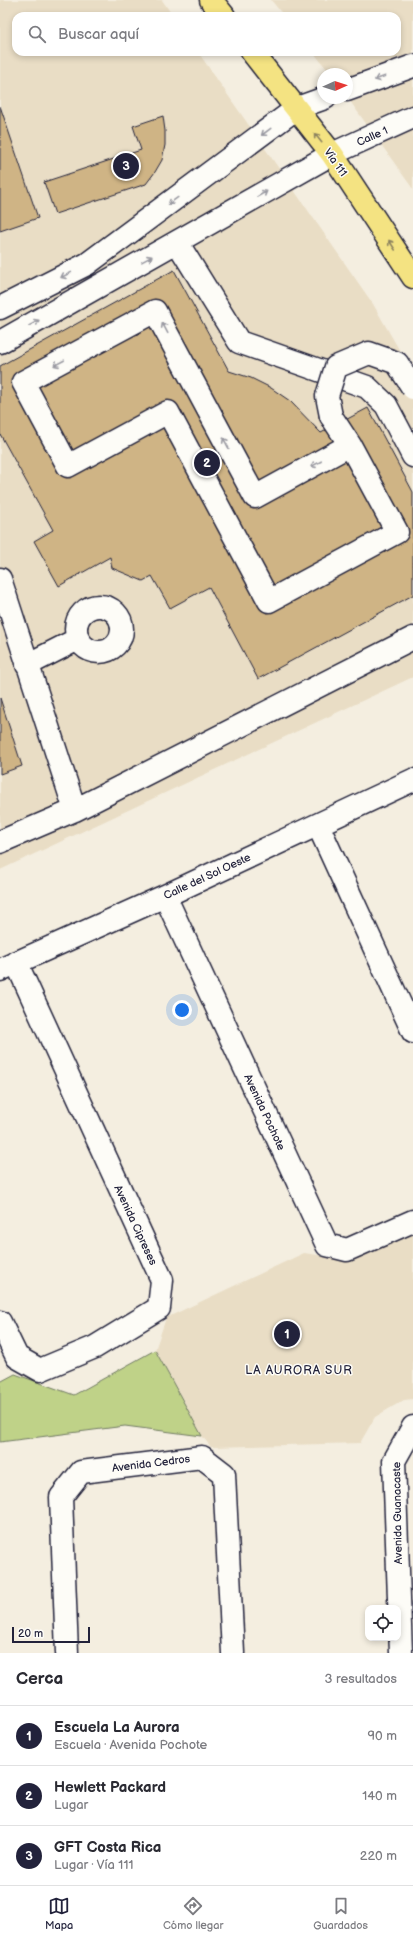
<!DOCTYPE html>
<html lang="es">
<head>
<meta charset="utf-8">
<style>
	:root { --surface:#fff; --page:#f7f7f7; --text:#2b2b33; --muted:#7c7c81; --line:#e1e1e2; --accent:#22223b }
	body { margin:0; font-family:"Balsamiq Sans",sans-serif; background:var(--page); color:var(--text) }
	.controls { position:absolute; right:12px; bottom:12px; display:grid; overflow:hidden; border-radius:8px; box-shadow:0 2px 6px #0003 }
	.controls button { width:36px; height:36px; display:grid; place-items:center; padding:0; border:0; border-bottom:1px solid var(--line); background:var(--surface); color:var(--text); font:20px sans-serif }
	.compass { position:absolute; left:317px; top:68px; width:36px; height:36px; border-radius:50%; background:var(--surface); box-shadow:0 2px 6px #0003; rotate:87deg }
	.scale { position:absolute; left:12px; bottom:10px; width:78px; box-sizing:border-box; padding-left:4px; border:2px solid #22223b; border-top:0; font-size:11px; line-height:14px; white-space:nowrap; color:#22223b; -webkit-text-stroke:3px #fdfcf7; paint-order:stroke }
	.you { position:absolute; left:182px; top:1010px; width:14px; height:14px; margin:-10px; border:3px solid #fff; border-radius:50%; background:#1a73e8; box-shadow:0 0 0 6px #1a73e833 }
	.badge { display:grid; place-items:center; width:26px; height:26px; border-radius:50%; background:var(--accent); color:#fff; font-size:13px; font-weight:700 }
	.pin { position:absolute; translate:-50% -50%; border:2px solid #fff; box-shadow:0 1px 4px #0006 }
	.list { margin:0; padding:0; list-style:none }
	h2 { display:flex; justify-content:space-between; align-items:center; height:52px; margin:0; padding:0 16px; font-size:17px }
	h2 small { font-size:13px; font-weight:400; color:var(--muted) }
	.list li { display:grid; grid-template-columns:26px 1fr auto; gap:12px; align-items:center; box-sizing:border-box; height:60px; padding:0 16px; border-top:1px solid var(--line) }
	.list b { display:block; font-size:15px; white-space:nowrap }
	.list p { margin:0; font-size:13px; white-space:nowrap; color:var(--muted) }
	.list em { font-size:13px; font-style:normal; color:var(--muted) }
	.icon { flex:none; width:22px; height:22px; fill:none; stroke:currentColor; stroke-width:2; stroke-linecap:round; stroke-linejoin:round }
	.map { position:relative; flex:none; width:413px; height:1653px; overflow:hidden }
	.search { position:absolute; background:var(--surface); box-shadow:0 2px 6px #0003; left:12px; right:12px; top:12px; height:44px; display:flex; align-items:center; gap:10px; box-sizing:border-box; padding:0 14px; border-radius:12px; color:var(--muted); font-size:15px }
	.sheet { height:232px; background:var(--surface) }
	nav { display:flex; justify-content:space-around; align-items:center; box-sizing:border-box; height:56px; border-top:1px solid var(--line); background:var(--surface); font-size:11px; color:var(--muted) }
	nav a { display:grid; justify-items:center; gap:2px }
	nav .on { color:var(--accent) }
	.map>svg:first-child { display:block }
	.built { fill:#e9ddc5 }
	.green { fill:#bfd288; stroke:#707a62 }
	.building { fill:#cfb485; stroke:#22223b }
	.lines { fill:none; stroke-linecap:round; stroke-linejoin:round }
	.minor-casing { stroke:#22223b; stroke-width:25 }
	.major-casing { stroke:#22223b; stroke-width:25 }
	.minor { stroke:#fdfcf7; stroke-width:22 }
	.major { stroke:#f4e382; stroke-width:22 }
	.minor-bridge-casing { stroke:#22223b; stroke-width:25; stroke-linecap:butt }
	.minor-bridge { stroke:#fdfcf7; stroke-width:22 }
	.oneway { stroke:#9a9aa2 }
	.oneway2 { stroke:#8b825e }
	.labels { text-anchor:middle; stroke-width:3; stroke-linejoin:round; paint-order:stroke }
	.street-label { font-size:11px; fill:#22223b; stroke:#fdfcf7 }
	.neighbourhood-label { font-size:12px; letter-spacing:1px; fill:#22223b; stroke:#fdfcf7 }
</style>
</head>
<body>
<div class="map">
<svg width="413" height="1653" viewBox="0 0 413 1653">
	<rect width="100%" height="100%" fill="#f4eee0"/>
	<filter id="ink" filterUnits="userSpaceOnUse"><feTurbulence type="fractalNoise" baseFrequency=".025" numOctaves="2"/><feDisplacementMap in="SourceGraphic" scale="8" xChannelSelector="R" yChannelSelector="G"/><feConvolveMatrix kernelMatrix="1 2 1 2 8 2 1 2 1" color-interpolation-filters="sRGB"/></filter>
	<g filter="url(#ink)">
		<path class="built" d="M0 0H162L173 16H16V52H198L373 304 413 374V677L0 870Z
			M271 0H413V189L347 97V74H331L313 52H397V16H284Z
			M413 1232V1399L404 1400 375 1417 360 1443 211 1447 202 1436 155 1350 166 1318 304 1253 351 1260Z"/>
		<path class="green" d="M155 1350 202 1436 125 1426 0 1442V1382L15 1374 74 1395Z"/>
		<path class="building" d="M0 106 38 218 0 231Z
			M163 116 165 131V145L162 160 155 172 146 184 55 214 44 182 141 150 133 126Z
			M174 270 229 371 251 378 271 388 290 401 321 433 368 408 413 492V595L258 679 209 587 170 608 152 576 143 581 112 568 110 557 59 586 34 541 53 530 0 434V366Z
			M0 698 22 766 0 774Z"/>
		<g class="lines">
			<defs>
				<path id="minor" d="M347 90 413 66
					M177 242 239 342 367 387 386 405 413 456
					M0 308 87 264 297 108 325 98
					M0 342 332 154 413 117
					M331 416 350 445 397 532 269 601 168 412 68 466 23 382 155 311 255 497 350 445
					M0 579 75 810
					M76 629a23 23 0 1 1 46 0a23 23 0 1 1-46 0Z
					M27 665 78 639
					M318 825 413 1032
					M0 842 75 810 413 638
					M165 896 327 1245 347 1250 413 1221
					M0 970 165 896 413 780
					M0 1322 17 1357 40 1370 95 1347 159 1308 162 1280 16 962
					M67 1653 61 1497 81 1472 202 1457 224 1474 233 1653
					M401 1653 394 1461 413 1427"/>
				<path id="major" d="M211 0 224 16
					M252 52 332 154 413 277"/>
			</defs>
			<use href="#minor" class="minor-casing"/>
			<use href="#major" class="major-casing"/>
			<use href="#minor" class="minor"/>
			<use href="#major" class="major"/>
			<defs>
				<path id="minor-bridge" d="M331 416 327 396 336 367 369 353 397 363 413 388"/>
			</defs>
			<use href="#minor-bridge" class="minor-bridge-casing"/>
			<use href="#minor-bridge" class="minor-bridge"/>
		</g>
		<defs><path id="oneway-shaft" d="M-6 0H5M1.5-3L5.5 0L1.5 3" fill="none" stroke-width="1.6" stroke-linecap="round" stroke-linejoin="round"/></defs>
		<g class="oneway">
			<use href="#oneway-shaft" transform="translate(380 78) rotate(160)"/>
			<use href="#oneway-shaft" transform="translate(266 132) rotate(143)"/>
			<use href="#oneway-shaft" transform="translate(262 194) rotate(-30)"/>
			<use href="#oneway-shaft" transform="translate(173 201) rotate(144)"/>
			<use href="#oneway-shaft" transform="translate(147 259) rotate(-29)"/>
			<use href="#oneway-shaft" transform="translate(66 275) rotate(154)"/>
			<use href="#oneway-shaft" transform="translate(34 323) rotate(-29)"/>
			<use href="#oneway-shaft" transform="translate(165 328) rotate(-118)"/>
			<use href="#oneway-shaft" transform="translate(59 363) rotate(152)"/>
			<use href="#oneway-shaft" transform="translate(226 443) rotate(-118)"/>
			<use href="#oneway-shaft" transform="translate(316 464) rotate(152)"/>
		</g>
		<g class="oneway2">
			<use href="#oneway-shaft" transform="translate(318 138) rotate(-129)"/>
			<use href="#oneway-shaft" transform="translate(392 245) rotate(-123)"/>
		</g>
	</g>
	<g class="labels">
		<g class="street-label">
			<text transform="translate(372 136) rotate(-24)" y="4">Calle 1</text>
			<text transform="translate(336 162) rotate(55)" y="4">Vía 111</text>
			<text transform="translate(207 876) rotate(-25)" y="4">Calle del Sol Oeste</text>
			<text transform="translate(265 1112) rotate(65)" y="4">Avenida Pochote</text>
			<text transform="translate(136 1225) rotate(65)" y="4">Avenida Cipreses</text>
			<text transform="translate(151 1463) rotate(-7)" y="4">Avenida Cedros</text>
			<text transform="translate(397 1513) rotate(-91)" y="4">Avenida Guanacaste</text>
		</g>
		<g class="neighbourhood-label">
			<text x="299" y="1374">LA AURORA SUR</text>
		</g>
	</g>
</svg>
<div class="controls">
<button><svg class="icon" aria-label="locate" viewBox="0 0 24 24"><circle cx="12" cy="12" r="6"/><path d="M12 2v4M12 18v4M2 12h4M18 12h4"/></svg></button>
</div>
<svg class="compass" viewBox="-18 -18 36 36"><path d="M0-13l5 13h-10z" fill="#e53935"/><path d="M0 13l5-13h-10z" fill="#7c7c81"/></svg>
<div class="scale">20 m</div>
<div class="you"></div>
<div class="pin badge" style="left:287px;top:1334px">1</div>
<div class="pin badge" style="left:207px;top:463px">2</div>
<div class="pin badge" style="left:126px;top:166px">3</div>
<div class="search"><svg class="icon" aria-label="search" viewBox="0 0 24 24"><circle cx="10" cy="10" r="6"/><path d="M15 15l6 6"/></svg>Buscar aquí</div>
</div>
<section class="sheet">
<h2>Cerca<small>3 resultados</small></h2>
<ul class="list">
<li><span class="badge">1</span><div><b>Escuela La Aurora</b><p>Escuela · Avenida Pochote</p></div><em>90 m</em></li>
<li><span class="badge">2</span><div><b>Hewlett Packard</b><p>Lugar</p></div><em>140 m</em></li>
<li><span class="badge">3</span><div><b>GFT Costa Rica</b><p>Lugar · Vía 111</p></div><em>220 m</em></li>
</ul>
</section>
<nav>
<a class="on"><svg class="icon" aria-label="map" viewBox="0 0 24 24"><path d="M3 6l6-2 6 2 6-2v14l-6 2-6-2-6 2zM9 4v14M15 6v14"/></svg>Mapa</a>
<a><svg class="icon" aria-label="directions" viewBox="0 0 24 24"><path d="M12 3l9 9-9 9-9-9zM9 14v-3h6M13 9l2 2-2 2"/></svg>Cómo llegar</a>
<a><svg class="icon" aria-label="saved" viewBox="0 0 24 24"><path d="M7 4h10v16l-5-4-5 4z"/></svg>Guardados</a>
</nav>
</body>
</html>
